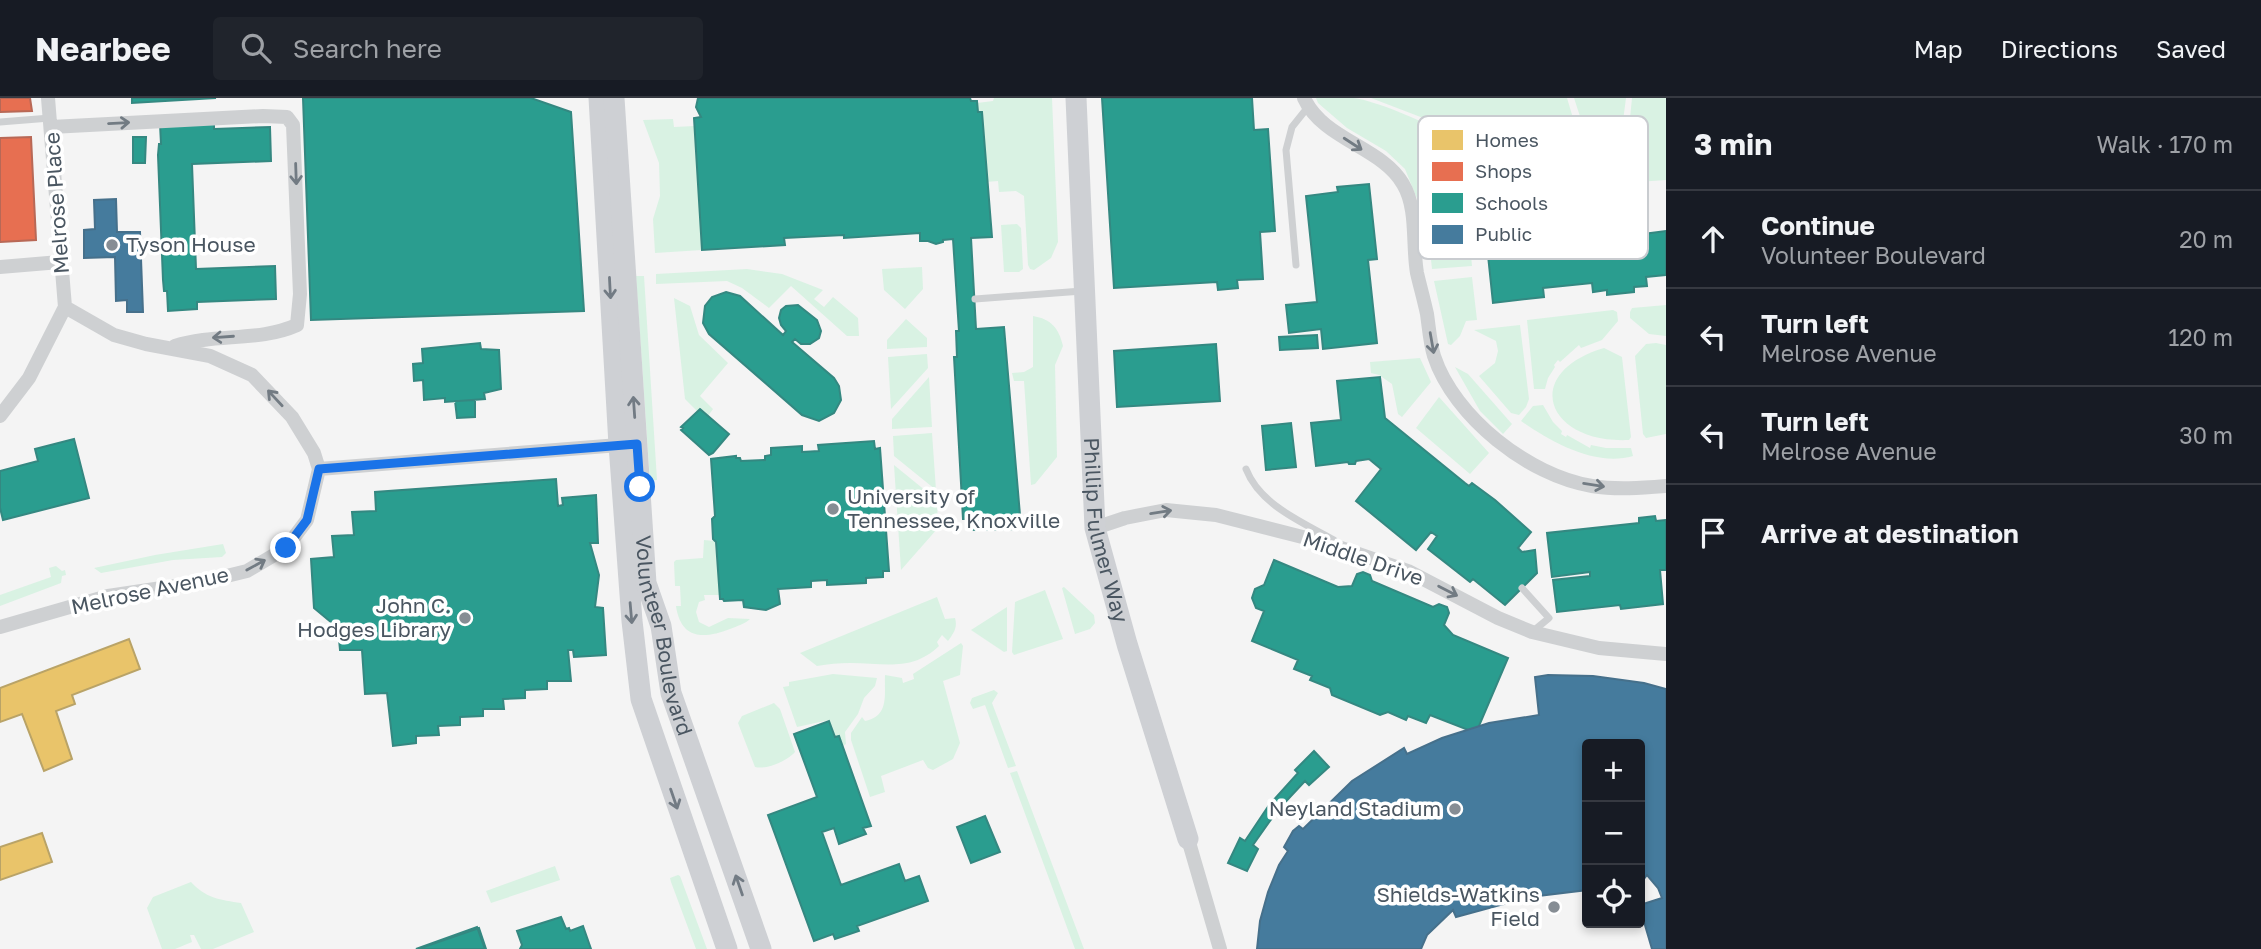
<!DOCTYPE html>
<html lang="en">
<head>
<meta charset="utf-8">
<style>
	:root { --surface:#171b24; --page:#20242c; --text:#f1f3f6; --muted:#9ea1a6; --line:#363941 }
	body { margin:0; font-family:"Golos Text",sans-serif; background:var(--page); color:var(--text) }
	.controls { position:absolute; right:21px; bottom:21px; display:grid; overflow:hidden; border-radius:7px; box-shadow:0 4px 10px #0003 }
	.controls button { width:63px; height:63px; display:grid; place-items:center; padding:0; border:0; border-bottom:2px solid var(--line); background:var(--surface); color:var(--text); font:35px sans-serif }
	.stop { position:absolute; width:21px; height:21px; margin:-16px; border:5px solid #1a73e8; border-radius:50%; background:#fff }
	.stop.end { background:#1a73e8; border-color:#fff; box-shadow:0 2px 7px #0008 }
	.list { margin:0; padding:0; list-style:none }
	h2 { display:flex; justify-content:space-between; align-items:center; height:91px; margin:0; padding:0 28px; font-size:30px }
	h2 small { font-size:23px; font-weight:400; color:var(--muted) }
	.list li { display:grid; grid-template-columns:46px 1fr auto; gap:21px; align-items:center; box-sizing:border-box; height:98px; padding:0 28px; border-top:2px solid var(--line) }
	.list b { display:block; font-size:26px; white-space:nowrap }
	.list p { margin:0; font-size:23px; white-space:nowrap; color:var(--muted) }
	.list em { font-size:23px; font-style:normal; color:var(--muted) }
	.icon { flex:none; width:38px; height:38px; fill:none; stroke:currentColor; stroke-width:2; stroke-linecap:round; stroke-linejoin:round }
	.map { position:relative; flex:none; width:1666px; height:851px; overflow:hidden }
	header { display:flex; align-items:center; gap:42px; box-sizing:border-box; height:98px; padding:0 35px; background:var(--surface); border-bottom:2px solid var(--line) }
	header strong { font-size:33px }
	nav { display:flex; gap:38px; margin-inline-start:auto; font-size:24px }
	.search { width:490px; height:63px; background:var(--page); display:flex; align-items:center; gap:18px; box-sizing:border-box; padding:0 24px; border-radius:7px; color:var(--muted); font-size:26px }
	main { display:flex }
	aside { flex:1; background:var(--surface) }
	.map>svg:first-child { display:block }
	.green { fill:#d9f2e3 }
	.homes { fill:#e9c46a; stroke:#b9a367; stroke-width:2 }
	.shops { fill:#e76f51; stroke:#b86856; stroke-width:2 }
	.schools { fill:#2a9d8f; stroke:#348881; stroke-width:2 }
	.public { fill:#457b9d; stroke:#46708b; stroke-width:2 }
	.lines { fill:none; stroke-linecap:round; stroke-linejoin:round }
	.lane { stroke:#ced0d2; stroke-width:7 }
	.street { stroke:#ced0d2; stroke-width:14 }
	.secondary { stroke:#ced0d4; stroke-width:21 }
	.oneway { stroke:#727b83 }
	.oneway2 { stroke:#727b84 }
	.route { stroke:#1a73e8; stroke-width:9 }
	.poi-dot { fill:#868d94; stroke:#fff; stroke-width:2.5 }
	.labels { text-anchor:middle; stroke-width:7; stroke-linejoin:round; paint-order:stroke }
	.street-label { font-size:21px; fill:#4a5661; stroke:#fff }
	.poi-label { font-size:21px; fill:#4a5661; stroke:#fff; text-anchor:end }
	.key { fill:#fff; stroke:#c9ccd0; stroke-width:2 }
	.key-label { font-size:19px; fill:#4a5661 }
</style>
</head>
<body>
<header>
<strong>Nearbee</strong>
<div class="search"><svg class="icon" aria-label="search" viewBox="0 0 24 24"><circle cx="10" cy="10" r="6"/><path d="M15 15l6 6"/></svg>Search here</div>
<nav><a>Map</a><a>Directions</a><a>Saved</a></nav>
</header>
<main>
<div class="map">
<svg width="1666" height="851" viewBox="0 0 1666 851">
	<rect width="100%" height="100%" fill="#f4f4f4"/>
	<path class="green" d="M994 0H1052L1058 144 1051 160 1034 172 1030 171 1028 167 1024 98 1016 93 999 94 998 83 986 84 982 14H978L977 5 993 3Z
		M1316 0C1328 0 1342 0 1354 0 1376 3 1420 22 1440 33 1484 57 1506 82 1559 82L1563 92 1422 113 1405 71 1386 53 1347 30 1318 5Z
		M1371 0H1567L1585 60 1558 77 1543 78 1499 62 1444 28Z
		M1574 0H1626L1619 54 1592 55Z
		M1632 0H1666V82L1637 84V76L1633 70 1639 59 1627 51Z
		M673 21 674 29 695 28 702 152 655 155 653 121 660 98 659 65 643 22Z
		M1468 122 1472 168 1432 171 1427 125Z
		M1017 126 1021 130 1023 171 1019 174H1004L1001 127Z
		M922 169 923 191 905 211 884 192 882 171Z
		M747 171 782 176 823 192 814 201 824 209 833 199 858 220 859 238H847L791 188 769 210 742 190 727 183 656 186V176Z
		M636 178H644L657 382 650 383Z
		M1472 179 1477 222 1466 223 1460 238 1451 247 1448 246 1434 183Z
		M674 200 690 208 699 237 728 265 700 298 713 311 708 318 700 311 697 313 685 301Z
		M1666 207V238L1649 236 1630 220V214L1632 210Z
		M1613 212 1617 214 1618 223 1602 242 1581 250 1579 247 1560 264 1558 262 1554 267 1555 269 1548 280 1545 291H1534L1527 222Z
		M1033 218C1051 221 1059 230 1063 248L1055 267 1057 359 1035 386 1031 387 1024 283H1014L1012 275 1024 274 1033 269Z
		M906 221 927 240V249L887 251V242Z
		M1520 227 1529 301 1526 309 1519 317 1511 315 1479 278 1495 265 1498 253 1496 243 1474 232Z
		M1656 245 1666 247V336L1646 340 1643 336 1635 258 1646 246Z
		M1604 250 1622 259 1631 339 1629 342C1546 346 1520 275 1604 250Z
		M927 256 928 270 891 311 888 259Z
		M1420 260 1431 284 1402 319 1398 316 1392 286 1379 277 1371 275 1370 264Z
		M1455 269 1468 276 1512 326 1503 336 1480 313Z
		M929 279 932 329 892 331V321Z
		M1439 299 1489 355 1470 376 1416 330Z
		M1543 307 1553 324 1562 333 1561 336 1566 339 1567 337 1590 350 1591 347 1606 350H1631L1633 358C1595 369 1551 344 1521 323L1533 308Z
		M932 335 936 392 894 358 893 338Z
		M894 367 937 402 938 430 901 472Z
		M704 442 714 443 715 445 720 497H704L705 502 699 504 696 514 699 524 709 529 728 520 750 521C745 526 737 528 730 531 704 541 681 542 676 508H681L680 488H675L674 464 676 462 703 460Z
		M223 446 226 455 222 459 173 462 101 475 94 470 155 457Z
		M56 468 62 473 65 472 66 477 62 478 61 485 0 508V497L51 479 49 470Z
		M1064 489 1094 517 1095 525 1090 531 1075 536 1062 490Z
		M1045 492 1063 541 1014 557 1012 554 1015 504Z
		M937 499 945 521 955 520C958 530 953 536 948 543L942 537 937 544 939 548C912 574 884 565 850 565 839 565 828 566 817 568L800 555Z
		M1007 509V553L1004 554 971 532Z
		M961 545 963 548 960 577 943 583 960 645 953 661 933 672 928 670 923 662 881 678 885 694 870 699 851 642V635L862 619 865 623C890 618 884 596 885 577L902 580 903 585 914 581 913 576Z
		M833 576 877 580 875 588 864 600 858 616 845 634 846 646 843 648 839 638 835 639 829 622 797 629 783 589 789 588V584Z
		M994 592 998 595 992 605 1016 668 1008 670 985 607 973 611 970 605 972 600Z
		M774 605 780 611 795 654C787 663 767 672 755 669L738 625 742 618Z
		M1017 673 1084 851H1075L1010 675Z
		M555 768 560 782 491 805 486 793Z
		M678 777 680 778 707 851H696L671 784 670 780Z
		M191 784C205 800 221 802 241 805L254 834 213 851H201L194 837H190L192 844 175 851H162L147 810 153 799Z"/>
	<path class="homes" d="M129 541 140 571 72 597 75 606 56 613 72 661 44 673 22 616 0 624V590Z
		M42 735 52 764 0 782V749Z"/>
	<path class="shops" d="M0 0H30L32 13 0 14Z
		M31 39 36 142 0 144V40Z"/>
	<path class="schools" d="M132 0H216L132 5Z
		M303 0H531L571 14 584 213 311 222Z
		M698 0H970L971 3H977L978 14H982L992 139 971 140 976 231 1004 229 1020 417H1017L1018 431 969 432V421H963L954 259H957L956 233H959L953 141 943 142V144L936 146 928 143H920V135L844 140V137L784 140 785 147 702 152 694 20 701 19 696 9Z
		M1102 0H1252L1254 32 1268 31 1275 133 1260 134 1263 181 1237 182 1238 190 1218 192 1217 184 1114 190Z
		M214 25V31L270 29 271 63 192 66 196 171 275 168 276 201 197 204V211L168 213 167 193H164L163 182 158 57 159 46H161L160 26Z
		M133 39H146L145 65H133Z
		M1369 86 1377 161 1368 162 1377 245 1323 251 1321 231 1289 235 1286 207 1317 204 1306 98 1338 94 1337 89Z
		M1517 116 1520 147 1587 142 1586 130 1601 129 1600 124 1625 121V126L1642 125 1643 136 1666 133V177L1646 179 1647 188 1634 189V194L1607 197V192L1593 194 1592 185 1543 190 1544 199 1493 205 1484 119Z
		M726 194 740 198 783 237 786 233 781 227 779 220 781 212 786 208 798 207 817 222 821 233 819 240 810 246H801L795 241 792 244 834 280 839 288 841 302 834 315 819 323 802 317 709 236 703 225 705 208 712 199Z
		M1317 237 1318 250 1280 252 1279 239Z
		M480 245 481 251 499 252 501 291 484 295 485 301 445 304V300L424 302 423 282 414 283 413 266 423 265 422 251Z
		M1216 246 1220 303 1117 309 1114 253Z
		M1380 279 1385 320 1465 385 1469 388 1472 385 1495 402 1531 434 1518 450 1522 454 1535 452 1537 475 1505 507 1473 481 1470 484 1428 451 1437 438 1431 434 1416 452 1356 403 1381 371 1369 361 1356 363 1355 366H1349L1348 364 1316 368 1311 325 1341 322 1337 283Z
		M475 302V319L457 320 455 303Z
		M700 311 729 336 713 355 709 357 681 332 683 330 681 329Z
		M1291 325 1296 369 1266 372 1262 328Z
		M74 341 89 400 3 422 0 410V373L38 363 35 351Z
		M874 343 875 351 880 350 889 473H883V479L866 480V485L827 487V482L811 483V489L778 491 780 506 766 512 744 509 743 502 724 503 723 501H720L716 444 713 441 712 421 715 418 711 361 736 358V360H740L741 363 765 362V358L771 357V350L802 348V354L819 353 818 347Z
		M556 381 558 408 563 407 562 400 596 397 598 445H590L599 477 595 509 603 510 606 557 574 559 573 552H568L571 583H547V591L525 592V600L503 601 504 611H483V618L460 619V627L438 628 439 637 416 638V645L393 648 387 595 365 596 362 552H340L338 530 314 510 311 461 334 459 332 438 354 437 352 414 376 413 375 394Z
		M1655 418 1656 423 1666 422V472H1660L1663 506 1621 511 1620 507 1557 514 1553 482 1590 478V474L1552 479 1547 435 1639 425V420Z
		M1274 462 1338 489 1352 488 1357 476 1363 474 1370 477 1372 483 1433 509 1439 506 1447 509 1449 515 1444 527 1453 537 1508 560 1476 635 1430 617 1426 625 1408 618 1406 622 1388 614 1380 617 1332 597 1330 590 1310 582 1312 578 1294 571 1298 562 1252 543 1264 513 1256 510 1252 500 1255 491 1264 487Z
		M829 623 835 639 839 638 871 728 863 730 866 736 839 746 834 730 822 734 841 787 899 766 905 783 919 778 928 803 857 828 859 833 835 841 833 836 814 843 768 717 817 699 794 636Z
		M1314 653 1329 669 1309 687 1305 683 1277 713 1253 747 1258 751 1247 773 1228 765 1240 740 1245 743 1269 707 1298 675 1295 672Z
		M985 718 1000 754 971 765 957 729Z
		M561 819 566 831 569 830 570 833 583 828 591 851H520L522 847 517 833Z
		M477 829 485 851H416Z
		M479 830 486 851H418Z"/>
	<path class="public" d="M116 101 117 134H140L143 214H127V202L116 203 115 159 84 160V132L95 131 94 102Z
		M1548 577 1593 578 1644 585 1666 591V851H1652L1640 810V807L1662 800 1658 790 1647 777 1640 786V646H1587V792L1530 799 1456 819 1453 812 1427 837 1421 851H1257L1260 823 1268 794 1279 767 1288 753 1284 749 1293 733 1299 728 1303 731 1352 683 1404 650 1407 656 1442 640 1489 625 1539 617 1535 579Z"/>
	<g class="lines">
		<path class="lane" d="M0 24 50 20
			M1296 167 1286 52 1292 29 1308 9
			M975 201 1082 193
			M1246 371C1260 407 1302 424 1334 442
			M1522 490 1549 520 1532 534"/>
		<path class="street" d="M1304 0C1323 42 1382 49 1403 86 1418 111 1412 146 1417 175 1420 188 1424 202 1427 216 1429 230 1430 245 1434 258 1454 319 1529 378 1592 388 1616 392 1642 390 1666 388
			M51 29 263 18 287 19 293 27 300 196 297 227C259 244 215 235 175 248
			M0 169 60 164
			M0 318 29 280 65 209 48 0
			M319 371 619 347
			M1095 430 1125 420 1166 412 1216 417 1330 446 1408 473 1498 520 1532 534 1599 550 1666 556
			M0 529 108 498 202 484 247 473 286 450 307 422 319 371 314 355 292 319 252 277 210 258 146 246 114 237 65 209
			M1188 741 1220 851"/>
		<g class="secondary">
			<path d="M599 0 619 347 632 523 641 601 727 851"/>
			<path id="s1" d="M614 0 646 485 661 528 671 595 761 851"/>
			<path id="s2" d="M1076 0 1095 430 1127 546 1188 741"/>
		</g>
	</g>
	<defs><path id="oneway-shaft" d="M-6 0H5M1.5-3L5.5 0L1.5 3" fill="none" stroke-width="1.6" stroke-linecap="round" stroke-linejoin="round" transform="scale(1.75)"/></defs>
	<g class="oneway">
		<use href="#oneway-shaft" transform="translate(119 25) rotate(-3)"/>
		<use href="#oneway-shaft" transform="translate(1353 46) rotate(33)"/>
		<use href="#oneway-shaft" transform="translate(296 76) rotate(88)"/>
		<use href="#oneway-shaft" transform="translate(223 239) rotate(176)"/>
		<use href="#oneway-shaft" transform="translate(1432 245) rotate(80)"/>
		<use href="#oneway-shaft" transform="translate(275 300) rotate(-133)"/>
		<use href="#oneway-shaft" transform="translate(1594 387) rotate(9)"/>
		<use href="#oneway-shaft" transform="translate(1161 414) rotate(-9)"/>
		<use href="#oneway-shaft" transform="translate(256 467) rotate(-29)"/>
		<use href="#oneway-shaft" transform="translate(1448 493) rotate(27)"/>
	</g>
	<g class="oneway2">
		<use href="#oneway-shaft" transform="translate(610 190) rotate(87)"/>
		<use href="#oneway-shaft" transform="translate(634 309) rotate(-94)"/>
		<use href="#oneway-shaft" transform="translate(631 515) rotate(85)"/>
		<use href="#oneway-shaft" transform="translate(674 701) rotate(71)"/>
		<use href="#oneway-shaft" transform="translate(739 787) rotate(-109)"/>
	</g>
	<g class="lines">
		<path class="route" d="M286 450 307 422 319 371 637 346 640 389"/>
	</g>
	<g class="poi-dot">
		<circle cx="112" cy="147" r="7"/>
		<circle cx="833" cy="411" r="7"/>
		<circle cx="465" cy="520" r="7"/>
		<circle cx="1455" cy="711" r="7"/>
		<circle cx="1554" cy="809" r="7"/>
	</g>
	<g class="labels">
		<g class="street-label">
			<text transform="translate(57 105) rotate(-94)" y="7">Melrose Place</text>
			<text dy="7" stroke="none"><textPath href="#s2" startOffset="434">Phillip Fulmer Way</textPath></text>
			<text transform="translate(1363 461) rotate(19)" y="7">Middle Drive</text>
			<text transform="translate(150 493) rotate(-12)" y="7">Melrose Avenue</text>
			<text dy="7" stroke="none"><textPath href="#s1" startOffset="541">Volunteer Boulevard</textPath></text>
		</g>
		<g class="poi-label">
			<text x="126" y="154" text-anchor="start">Tyson House</text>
			<text x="847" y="406" text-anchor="start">University of<tspan x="847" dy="24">Tennessee, Knoxville</tspan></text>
			<text x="451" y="515">John C.<tspan x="451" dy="24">Hodges Library</tspan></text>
			<text x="1441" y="718">Neyland Stadium</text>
			<text x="1540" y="804">Shields-Watkins<tspan x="1540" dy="24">Field</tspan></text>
		</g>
	</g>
	<rect x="1418" y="18" width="230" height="143" rx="10" class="key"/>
	<rect x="1432" y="32" width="31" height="20" fill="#e9c46a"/>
	<rect x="1432" y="64" width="31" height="19" fill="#e76f51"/>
	<rect x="1432" y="95" width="31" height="20" fill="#2a9d8f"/>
	<rect x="1432" y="127" width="31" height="19" fill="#457b9d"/>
	<g class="key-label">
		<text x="1475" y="49">Homes</text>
		<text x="1475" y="80">Shops</text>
		<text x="1475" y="112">Schools</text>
		<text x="1475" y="143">Public</text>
	</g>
</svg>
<div class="controls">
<button>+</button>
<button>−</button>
<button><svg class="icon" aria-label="locate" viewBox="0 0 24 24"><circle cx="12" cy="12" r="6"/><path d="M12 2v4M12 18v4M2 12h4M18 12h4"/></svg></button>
</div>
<div class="stop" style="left:640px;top:389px"></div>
<div class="stop end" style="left:286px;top:450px"></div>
</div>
<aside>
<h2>3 min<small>Walk · 170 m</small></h2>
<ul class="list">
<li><svg class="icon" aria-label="ahead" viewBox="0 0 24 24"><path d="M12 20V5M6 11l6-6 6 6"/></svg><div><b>Continue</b><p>Volunteer Boulevard</p></div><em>20 m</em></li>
<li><svg class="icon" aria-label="left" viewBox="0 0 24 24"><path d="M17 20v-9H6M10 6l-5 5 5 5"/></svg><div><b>Turn left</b><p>Melrose Avenue</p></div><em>120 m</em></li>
<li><svg class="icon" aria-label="left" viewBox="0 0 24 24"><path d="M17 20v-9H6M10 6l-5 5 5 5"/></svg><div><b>Turn left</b><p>Melrose Avenue</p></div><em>30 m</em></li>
<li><svg class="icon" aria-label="arrive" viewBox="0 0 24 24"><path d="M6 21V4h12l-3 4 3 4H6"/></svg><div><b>Arrive at destination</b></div></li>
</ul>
</aside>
</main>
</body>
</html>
